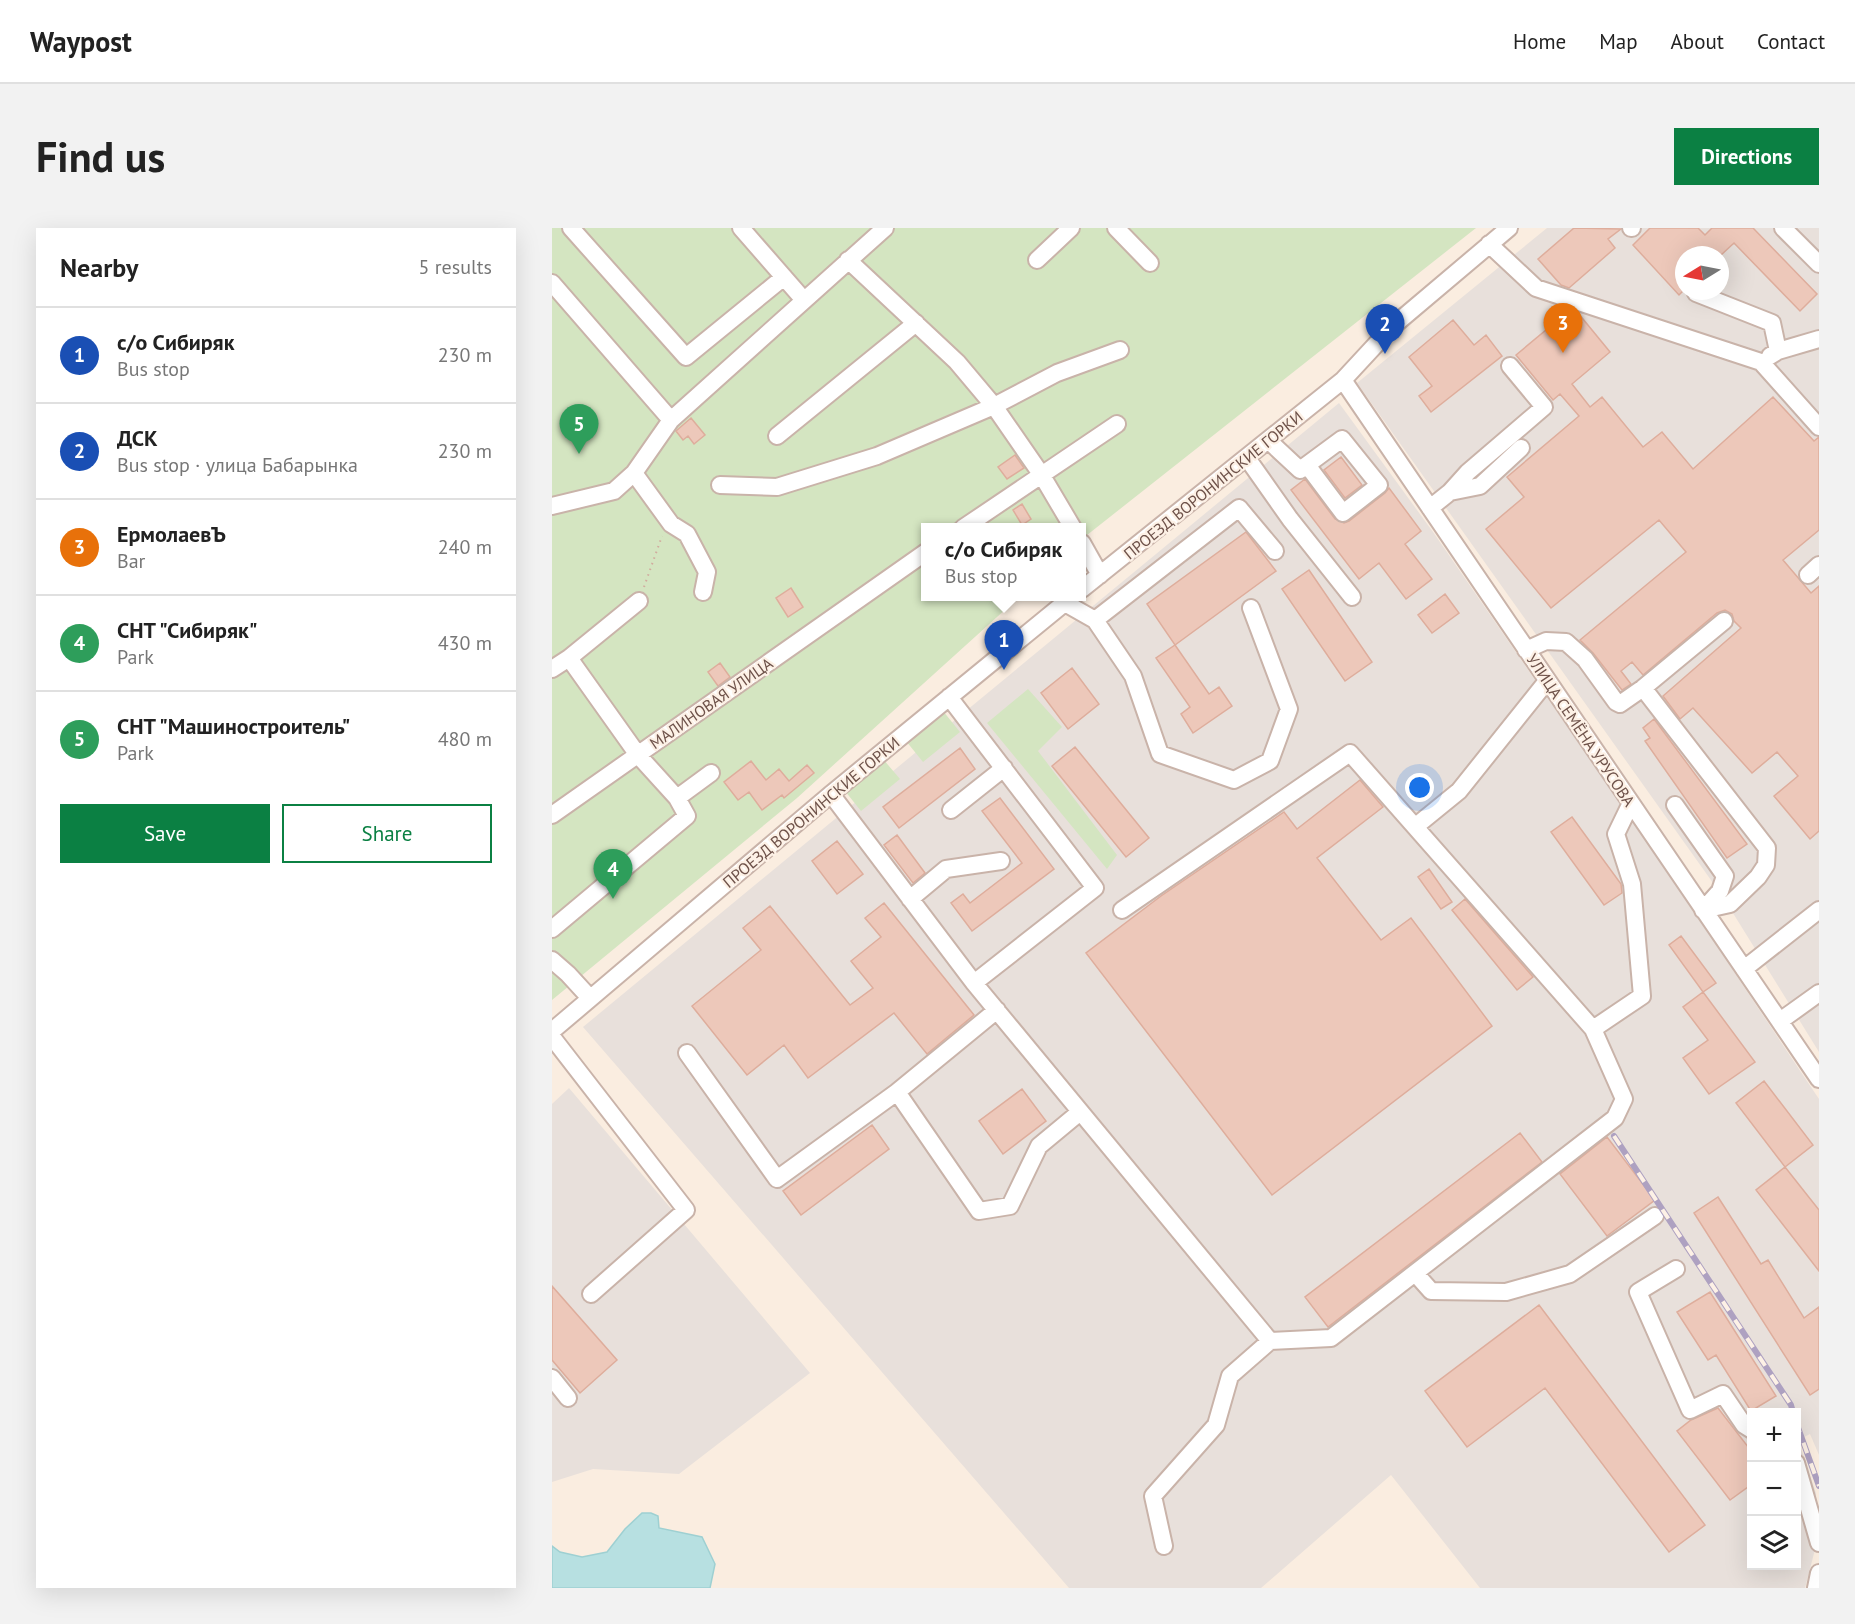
<!DOCTYPE html>
<html lang="en">
<head>
<meta charset="utf-8">
<style>
	:root { --surface:#fff; --page:#f2f2f2; --text:#222; --muted:#767676; --line:#e0e0e0; --accent:#0b8043 }
	body { margin:0; font-family:"PT Sans",sans-serif; background:var(--page); color:var(--text) }
	.controls { position:absolute; right:18px; bottom:18px; display:grid; overflow:hidden; border-radius:0px; box-shadow:0 6px 24px #0002 }
	.controls button { width:54px; height:54px; display:grid; place-items:center; padding:0; border:0; border-bottom:2px solid var(--line); background:var(--surface); color:var(--text); font:30px sans-serif }
	.compass { position:absolute; left:1123px; top:18px; width:54px; height:54px; border-radius:50%; background:var(--surface); box-shadow:0 6px 24px #0002; rotate:260deg }
	.you { position:absolute; left:868px; top:560px; width:21px; height:21px; margin:-15px; border:4px solid #fff; border-radius:50%; background:#1a73e8; box-shadow:0 0 0 9px #1a73e833 }
	.badge { display:grid; place-items:center; width:39px; height:39px; border-radius:50%; background:var(--accent); color:#fff; font-size:20px; font-weight:700 }
	.pin { position:absolute; translate:-50% -50px; filter:drop-shadow(0 2px 3px #0008) }
	.pin::after { content:''; position:absolute; top:32px; width:21px; height:18px; background:inherit; clip-path:polygon(0 0,100% 0,50% 100%) }
	.popup { position:absolute; left:369px; top:295px; width:165px; height:78px; box-sizing:border-box; display:grid; place-content:center; border-radius:0px; background:var(--surface); filter:drop-shadow(0 2px 4px #0005); font-size:20px; white-space:nowrap; color:var(--muted) }
	.popup b { font-size:22px; color:var(--text) }
	.popup::after { content:''; position:absolute; left:50%; top:100%; margin-left:-12px; border:12px solid transparent; border-top-color:var(--surface) }
	.list { margin:0; padding:0; list-style:none }
	h2 { display:flex; justify-content:space-between; align-items:center; height:78px; margin:0; padding:0 24px; font-size:26px }
	h2 small { font-size:20px; font-weight:400; color:var(--muted) }
	.list li { display:grid; grid-template-columns:39px 1fr auto; gap:18px; align-items:center; box-sizing:border-box; height:96px; padding:0 24px; border-top:2px solid var(--line) }
	.list b { display:block; font-size:22px; white-space:nowrap }
	.list p { margin:0; font-size:20px; white-space:nowrap; color:var(--muted) }
	.list em { font-size:20px; font-style:normal; color:var(--muted) }
	.actions { display:flex; gap:12px; padding:18px 24px }
	.actions a { flex:1; padding:14px 0; border:2px solid var(--accent); border-radius:0px; text-align:center; font-size:21px; color:var(--accent) }
	.actions .main { background:var(--accent); color:#fff }
	.icon { flex:none; width:33px; height:33px; fill:none; stroke:currentColor; stroke-width:2; stroke-linecap:round; stroke-linejoin:round }
	.map { position:relative; flex:none; width:1267px; height:1360px; overflow:hidden; border-radius:0px }
	header { display:flex; align-items:center; gap:36px; box-sizing:border-box; height:84px; padding:0 30px; background:var(--surface); border-bottom:2px solid var(--line) }
	header strong { font-size:28px }
	nav { display:flex; gap:33px; margin-inline-start:auto; font-size:21px }
	.intro { display:flex; align-items:center; justify-content:space-between; box-sizing:border-box; height:144px; padding:0 36px }
	h1 { margin:0; font-size:42px }
	.button { padding:15px 27px; border-radius:0px; background:var(--accent); color:#fff; font-size:21px; font-weight:700 }
	main { display:flex; gap:36px; padding:0 36px }
	aside { flex:1; background:var(--surface); border-radius:0px; box-shadow:0 6px 24px #0002 }
	.map>svg:first-child { display:block }
	.industrial { fill:#e8e0db; fill-rule:evenodd }
	.green { fill:#d4e5c1 }
	.water { fill:#b7e0e1; stroke:#9ed0d2; stroke-width:1.5 }
	.building { fill:#edc8ba; stroke:#dead9c; stroke-width:1.5 }
	.lines { fill:none; stroke-linecap:round; stroke-linejoin:round }
	.minor-casing { stroke:#c9b3a9; stroke-width:20 }
	.path { stroke:#d1ab9e; stroke-width:2; stroke-dasharray:1.5 4.5; stroke-linecap:butt }
	.minor { stroke:#fff; stroke-width:16 }
	.rail-casing { stroke:#aea1c1; stroke-width:6 }
	.rail { stroke:#fdf1e6; stroke-width:4; stroke-dasharray:11; stroke-linecap:butt }
	.labels { text-anchor:middle; stroke-width:4.5; stroke-linejoin:round; paint-order:stroke }
	.street-label { font-size:16px; fill:#6e524a; stroke:#fdf1e6 }
</style>
</head>
<body>
<header>
<strong>Waypost</strong>
<nav><a>Home</a><a>Map</a><a>About</a><a>Contact</a></nav>
</header>
<div class="intro"><h1>Find us</h1><a class="button">Directions</a></div>
<main>
<aside>
<h2>Nearby<small>5 results</small></h2>
<ul class="list">
<li><span class="badge" style="background:#1a4fb4">1</span><div><b>с/о Сибиряк</b><p>Bus stop</p></div><em>230 m</em></li>
<li><span class="badge" style="background:#1a4fb4">2</span><div><b>ДСК</b><p>Bus stop · улица Бабарынка</p></div><em>230 m</em></li>
<li><span class="badge" style="background:#e8710a">3</span><div><b>ЕрмолаевЪ</b><p>Bar</p></div><em>240 m</em></li>
<li><span class="badge" style="background:#2e9e5b">4</span><div><b>СНТ &quot;Сибиряк&quot;</b><p>Park</p></div><em>430 m</em></li>
<li><span class="badge" style="background:#2e9e5b">5</span><div><b>СНТ &quot;Машиностроитель&quot;</b><p>Park</p></div><em>480 m</em></li>
</ul>
<div class="actions"><a class="main">Save</a><a>Share</a></div>
</aside>
<div class="map">
<svg width="1267" height="1360" viewBox="0 0 1267 1360">
	<rect width="100%" height="100%" fill="#faede0"/>
	<path class="industrial" d="M995 0H1267V824L1171 669 805 155ZM1132 27H1168V63H1132Z
		M787 175 881 304 1108 633 1267 871V1227L1258 1206 1246 1212 1264 1265 1265 1314 1253 1360H928L839 1247 709 1360H517L31 799ZM1200 1184H1244V1338H1200Z
		M17 860 258 1145 127 1246 41 1241 0 1254V876Z"/>
	<path class="green" d="M0 0H924L530 311V300H374V368L467 369 245 570 0 772Z
		M476 461 510 499 486 523 565 627 555 641 435 495Z
		M391 483 408 504 371 534 354 513Z
		M331 531 348 551 309 583 293 563Z"/>
	<path class="water" d="M90 1285H99L106 1288 107 1300 150 1309 163 1336 158 1360H0V1318L8 1324 30 1329 55 1324 73 1301Z"/>
	<path class="building" d="M1022 0 1069 1 1056 11 1063 20 1017 60 1009 57 986 31Z
		M1098 0H1146L1153 7 1160 0H1201L1265 66 1248 83 1182 15 1169 27H1132V62L1127 67 1081 17Z
		M1018 82 1026 85 1058 124 1020 156 1038 179 1050 169 1091 219 1110 204 1141 241 1221 169 1262 213 1267 209V302L1231 332 1259 365 1267 358V603L1258 611 1222 568 1246 548 1225 524 1200 545 1141 480 1128 491 1111 468 1189 400 1182 393 1180 386 1173 382 1165 385 1091 447 1080 434 1069 443 1079 456 1070 462 1041 425 1028 412 1134 324 1107 292 999 380 934 301 972 269 955 249 1027 188 1008 166 1001 172 964 127Z
		M901 92 922 117 934 107 950 128 879 184 867 168 880 158 857 129Z
		M139 190 153 207 142 216 136 208 131 212 124 203Z
		M463 227 472 240 455 251 446 239Z
		M789 229 810 257 793 270 772 242Z
		M753 251 783 291 792 295 797 293 833 265 837 260 869 303 853 316 880 351 854 371 827 335 807 351 739 262Z
		M470 276 479 291 470 297 461 282Z
		M694 304 724 343 623 417 595 376Z
		M757 342 820 434 793 453 730 361Z
		M239 360 251 379 236 389 224 370Z
		M893 366 907 385 880 405 866 387Z
		M623 417 657 466 667 459 680 478 641 505 629 486 638 479 604 430Z
		M168 435 178 449 166 458 156 444Z
		M520 440 547 476 516 501 489 465Z
		M1102 491 1195 616 1175 630 1093 513 1098 510 1091 500Z
		M523 519 597 610 574 629 500 538Z
		M408 520 423 541 347 600 331 579Z
		M199 533 214 552 227 541 237 553 255 537 262 545 232 570 230 567 210 582 197 564 186 572 172 554Z
		M808 552 831 579 765 630 829 712 859 690 940 798 720 967 534 725 609 668 732 584 745 601Z
		M448 570 502 641 420 703 399 675 411 666 418 675 470 635 430 583Z
		M1020 589 1069 656 1070 665 1052 677 999 604Z
		M345 607 373 645 361 655 332 617Z
		M285 613 311 646 285 666 260 633Z
		M877 641 900 674 889 681 866 649Z
		M913 671 981 749 965 762 900 682Z
		M332 675 422 787 375 826 342 785 256 850 232 817 195 847 140 778 209 722 191 700 218 678 298 777 321 760 299 733 329 709 313 690Z
		M1129 708 1164 755 1151 764 1117 717Z
		M1151 764 1203 834 1157 866 1131 830 1156 812 1131 779Z
		M1212 853 1261 917 1233 939 1184 875Z
		M470 861 494 893 451 926 427 893Z
		M320 897 337 921 249 987 231 963Z
		M968 905 990 934 776 1099 753 1069Z
		M1055 909 1103 972 1055 1008 1008 946Z
		M1233 939 1267 982V1043L1204 962Z
		M1166 969 1209 1036 1216 1032 1252 1090 1267 1079V1161L1258 1167 1142 985Z
		M0 1058 65 1132 28 1165 0 1132Z
		M1158 1064 1224 1168 1199 1183 1164 1127 1156 1132 1125 1084Z
		M987 1077 1153 1297 1117 1324 993 1160 915 1219 873 1163Z
		M1166 1180 1200 1224V1256L1178 1272 1125 1203 1139 1192Z"/>
	<g class="lines">
		<defs>
			<path id="minor" d="M19 0 134 129 232 49
				M189 0 251 71
				M564 0 598 35
				M1079 0H1080
				M1231 0 1267 36
				M937 16 984 60 1209 134 1267 199
				M296 32 405 134 442 178 489 246 521 300
				M485 32 519 0
				M0 55 119 192
				M1144 65 1220 95 1226 123
				M1218 128 1226 123 1267 111
				M791 152 1267 851
				M225 208 364 95
				M717 213 748 242 790 211 827 257 791 285 755 237
				M695 230 738 291 800 369
				M82 245 119 296 135 306 155 344 151 364
				M168 257 225 259 325 228 442 178 505 145 568 122
				M898 264 928 258 969 220
				M0 278 62 263 82 245 119 192 333 0
				M878 280 898 264 916 244 992 179 958 138
				M411 300 565 196
				M530 315 548 347
				M1256 347 1267 337
				M530 361 791 152 841 98 957 0
				M513 375 543 392 581 448 608 526 682 552 718 533 737 481 699 380
				M543 392 687 280 723 323
				M974 422 994 413 1014 414 1033 431 1064 474 1068 476 1091 460 1215 620 1214 637 1206 649 1178 676 1151 682 1168 663 1173 648 1123 577
				M0 441 17 430 87 373
				M1091 460 1172 393
				M397 469 543 660 422 755
				M279 566 422 755 718 1113
				M125 570 159 545
				M399 582 452 540
				M0 587 374 324
				M864 598 907 563 995 453
				M358 671 394 641 449 633
				M570 682 798 525 1041 801 1072 871 1063 890 779 1110 718 1113 678 1148 664 1197 601 1268 612 1318
				M0 701 135 588 125 570 86 527 17 430
				M0 732 16 746 38 770
				M1192 741 1267 682
				M445 782 345 864 427 983 458 978 487 918 528 884
				M1228 793 1267 765
				M1041 801 1090 768 1080 656 1064 606 1079 575
				M0 803 279 566 521 368
				M0 809 134 982 39 1066
				M135 825 225 951 345 864
				M1124 1041 1086 1064 1138 1182 1171 1166 1192 1197 1200 1202
				M863 1045 879 1063 954 1064 1018 1046 1103 988
				M0 1150 16 1170
				M1244 1235 1267 1315
				M1264 1360 1267 1345"/>
		</defs>
		<use href="#minor" class="minor-casing"/>
		<path class="path" d="M92 359 110 308"/>
		<use href="#minor" class="minor"/>
		<defs>
			<path id="rail" d="M1062 908 1239 1177 1241 1184
				M1244 1194 1267 1258"/>
		</defs>
		<use href="#rail" class="rail-casing"/>
		<use href="#rail" class="rail"/>
	</g>
	<g class="labels">
		<g class="street-label">
			<text transform="translate(661 257) rotate(-39)" y="6">ПРОЕЗД ВОРОНИНСКИЕ ГОРКИ</text>
			<text transform="translate(159 475) rotate(-35)" y="6">МАЛИНОВАЯ УЛИЦА</text>
			<text transform="translate(1029 502) rotate(56)" y="6">УЛИЦА СЕМЁНА УРУСОВА</text>
			<text transform="translate(259 584) rotate(-40)" y="6">ПРОЕЗД ВОРОНИНСКИЕ ГОРКИ</text>
		</g>
	</g>
</svg>
<div class="controls">
<button>+</button>
<button>−</button>
<button><svg class="icon" aria-label="layers" viewBox="0 0 24 24"><path d="M12 4l9 5-9 5-9-5zM3 14l9 5 9-5"/></svg></button>
</div>
<svg class="compass" viewBox="-18 -18 36 36"><path d="M0-13l5 13h-10z" fill="#e53935"/><path d="M0 13l5-13h-10z" fill="#767676"/></svg>
<div class="you"></div>
<div class="pin badge" style="left:452px;top:442px;background:#1a4fb4">1</div>
<div class="popup"><b>с/о Сибиряк</b>Bus stop</div>
<div class="pin badge" style="left:833px;top:126px;background:#1a4fb4">2</div>
<div class="pin badge" style="left:1011px;top:125px;background:#e8710a">3</div>
<div class="pin badge" style="left:61px;top:671px;background:#2e9e5b">4</div>
<div class="pin badge" style="left:27px;top:226px;background:#2e9e5b">5</div>
</div>
</main>
</body>
</html>
